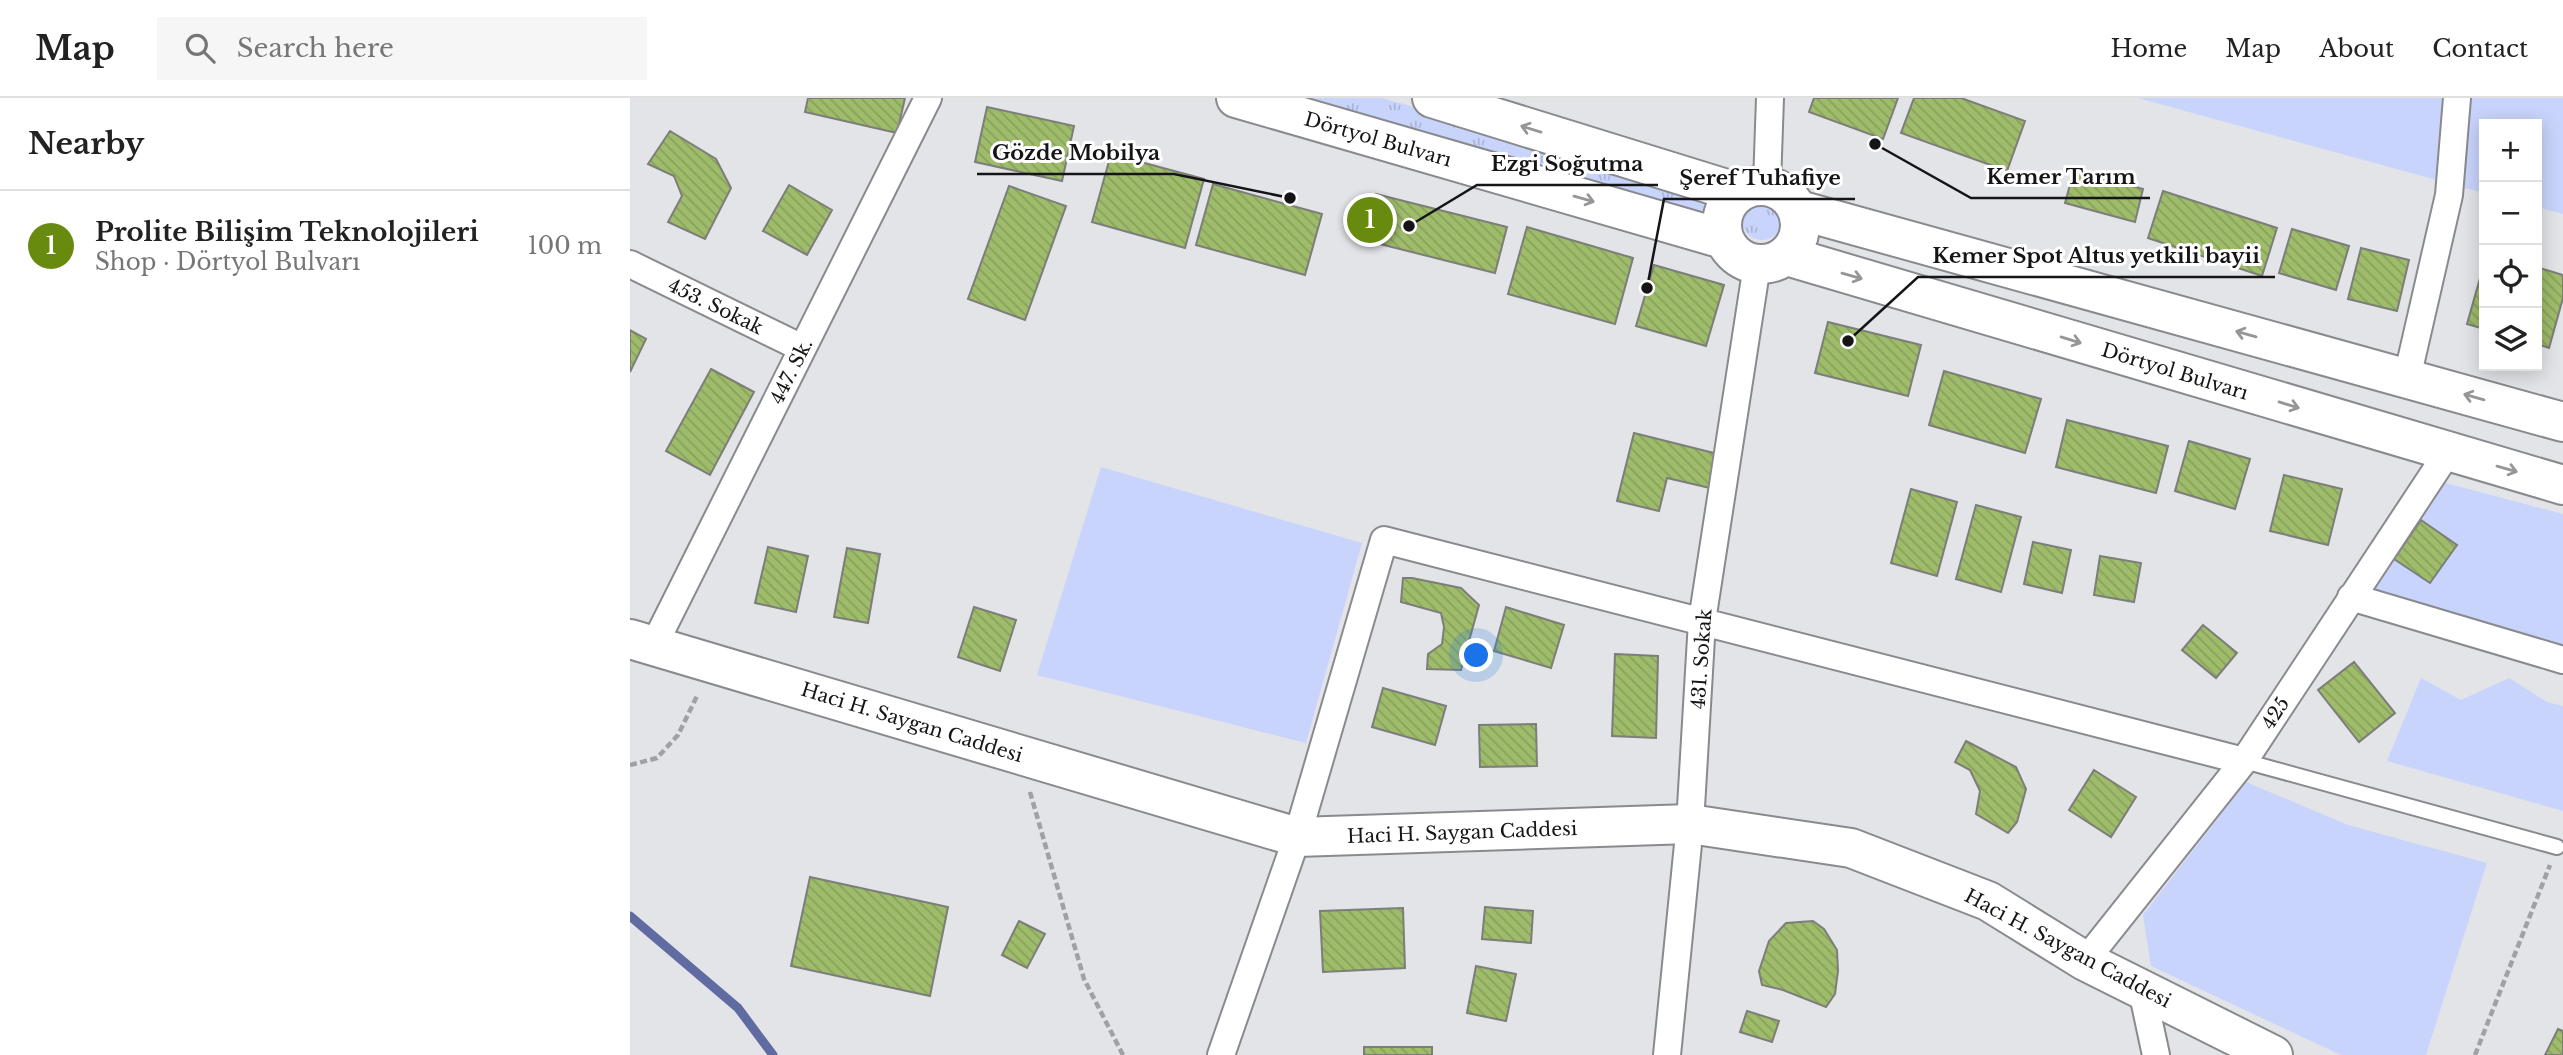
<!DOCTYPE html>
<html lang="en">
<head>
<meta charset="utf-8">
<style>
	:root { --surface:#fff; --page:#f6f6f6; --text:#222; --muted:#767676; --line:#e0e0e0; --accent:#688a0e }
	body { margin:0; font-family:"Libre Baskerville",serif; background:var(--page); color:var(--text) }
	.controls { position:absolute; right:21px; top:21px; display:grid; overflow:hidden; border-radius:0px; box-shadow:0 4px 18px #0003 }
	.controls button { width:63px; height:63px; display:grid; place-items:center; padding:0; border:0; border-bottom:2px solid var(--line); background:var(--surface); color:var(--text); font:35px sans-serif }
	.you { position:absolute; left:847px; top:558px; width:24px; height:24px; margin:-18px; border:5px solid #fff; border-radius:50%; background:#1a73e8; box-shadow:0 0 0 10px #1a73e833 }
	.badge { display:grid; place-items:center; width:46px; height:46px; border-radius:50%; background:var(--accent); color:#fff; font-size:23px; font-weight:700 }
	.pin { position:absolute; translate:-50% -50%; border:4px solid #fff; box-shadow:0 2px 7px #0006 }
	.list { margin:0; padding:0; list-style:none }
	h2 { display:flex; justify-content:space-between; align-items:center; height:91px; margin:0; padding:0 28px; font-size:30px }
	h2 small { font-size:23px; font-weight:400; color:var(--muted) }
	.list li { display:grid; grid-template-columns:46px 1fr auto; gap:21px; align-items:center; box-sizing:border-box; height:112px; padding:0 28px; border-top:2px solid var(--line) }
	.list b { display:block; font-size:26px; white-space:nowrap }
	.list p { margin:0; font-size:23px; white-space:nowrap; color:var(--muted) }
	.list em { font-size:23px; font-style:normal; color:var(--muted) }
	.icon { flex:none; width:38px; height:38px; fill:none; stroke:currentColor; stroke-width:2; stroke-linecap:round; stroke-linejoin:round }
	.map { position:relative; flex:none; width:1933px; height:957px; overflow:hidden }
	header { display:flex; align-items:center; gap:42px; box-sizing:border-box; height:98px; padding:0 35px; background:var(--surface); border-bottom:2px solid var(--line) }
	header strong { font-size:33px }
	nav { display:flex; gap:38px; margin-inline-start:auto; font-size:24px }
	.search { width:490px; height:63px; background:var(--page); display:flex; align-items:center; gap:18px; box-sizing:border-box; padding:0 24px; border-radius:0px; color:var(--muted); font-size:26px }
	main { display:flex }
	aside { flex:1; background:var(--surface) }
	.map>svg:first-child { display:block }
	.grass { fill:url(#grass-tufts) }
	.green { fill:#c9d4fc }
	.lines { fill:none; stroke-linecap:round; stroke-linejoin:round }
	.stream { stroke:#606ca1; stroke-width:9 }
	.building { fill:url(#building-back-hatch); stroke:#7c7e7a; stroke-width:2 }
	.lane-casing { stroke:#898a8e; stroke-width:18 }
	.street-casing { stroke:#898a8e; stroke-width:30 }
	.secondary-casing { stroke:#898a8e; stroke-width:42 }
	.path { stroke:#9fa1a4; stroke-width:4.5; stroke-dasharray:7 3.5; stroke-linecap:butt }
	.lane { stroke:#fff; stroke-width:14 }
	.street { stroke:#fff; stroke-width:26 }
	.secondary { stroke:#fff; stroke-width:38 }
	.oneway { stroke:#969697 }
	.labels { text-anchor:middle; stroke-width:6; stroke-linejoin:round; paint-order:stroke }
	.street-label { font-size:19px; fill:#151517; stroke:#fff }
	.leader { fill:none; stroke:#151517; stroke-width:2.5 }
	.callout-dot { fill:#151517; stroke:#fff; stroke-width:2.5 }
	.callout-label { font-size:21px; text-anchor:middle; font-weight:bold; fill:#151517; stroke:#fff; stroke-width:6; stroke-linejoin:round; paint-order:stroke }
</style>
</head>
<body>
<header>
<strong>Map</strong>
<div class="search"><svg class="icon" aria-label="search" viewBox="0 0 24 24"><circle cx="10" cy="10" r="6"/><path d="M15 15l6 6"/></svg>Search here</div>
<nav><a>Home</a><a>Map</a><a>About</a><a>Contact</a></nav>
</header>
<main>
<aside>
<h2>Nearby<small></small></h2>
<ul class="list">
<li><span class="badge">1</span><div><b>Prolite Bilişim Teknolojileri</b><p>Shop · Dörtyol Bulvarı</p></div><em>100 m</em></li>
</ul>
</aside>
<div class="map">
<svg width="1933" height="957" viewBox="0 0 1933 957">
	<defs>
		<pattern id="grass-tufts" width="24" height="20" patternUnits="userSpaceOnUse" patternTransform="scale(1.75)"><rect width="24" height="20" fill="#c9d4fc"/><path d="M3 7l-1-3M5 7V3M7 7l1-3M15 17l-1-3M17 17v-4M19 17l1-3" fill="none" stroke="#acb5d7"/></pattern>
		<pattern id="building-back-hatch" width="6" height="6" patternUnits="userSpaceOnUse" patternTransform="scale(1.75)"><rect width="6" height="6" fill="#9fbc6b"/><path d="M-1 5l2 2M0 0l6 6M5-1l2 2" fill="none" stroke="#88a15c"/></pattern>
	</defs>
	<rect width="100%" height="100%" fill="#e2e4e8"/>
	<path class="grass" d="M669 0H752L1086 95 1080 119Z
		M1112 122a20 20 0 1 1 40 0a20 20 0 1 1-40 0Z"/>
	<path class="green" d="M1508 0H1933V116L1907 109V26H1854V95Z
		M471 369 732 445 676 645 407 577Z
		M1812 384 1933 416V548L1736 493Z
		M1791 580 1831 602 1879 580 1917 604 1933 608V713L1757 663Z
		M1616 684 1718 727 1857 765 1796 957H1711L1521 868 1513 817Z"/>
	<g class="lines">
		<path class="stream" d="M0 818 108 910 143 957"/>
	</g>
	<path class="building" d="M178 0H275L267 35 175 14Z
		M1184 0H1268L1253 41 1179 14Z
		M1284 0H1331L1395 23 1377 73 1271 35Z
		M357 9 444 28 432 83 345 64Z
		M40 33 86 61 101 90 75 141 38 124 52 98 44 78 18 66Z
		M481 56 574 81 555 150 462 124Z
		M1444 72 1513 91 1505 124 1435 105Z
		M583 86 692 116 675 177 566 147Z
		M159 87 202 112 177 157 133 133Z
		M379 88 436 108 395 222 338 201Z
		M1533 93 1647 130 1632 178 1518 140Z
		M746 96 877 129 865 175 734 142Z
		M897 129 1003 160 985 226 878 196Z
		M1662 131 1719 148 1706 192 1649 175Z
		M1731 150 1779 162 1767 213 1718 201Z
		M1854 166V231L1837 226Z
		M1024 167 1094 187 1076 248 1006 228Z
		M1907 169 1933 177V200L1919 250 1907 246Z
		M1198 224 1291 247 1278 298 1185 275Z
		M0 232 16 241 0 274Z
		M81 271 124 294 80 377 36 353Z
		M1314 273 1411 301 1395 355 1299 327Z
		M1437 322 1538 348 1526 395 1426 369Z
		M1004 335 1088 356 1080 390 1037 380 1029 413 987 403Z
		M1559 343 1620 361 1605 411 1545 393Z
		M1654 377 1712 391 1698 447 1640 433Z
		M1281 391 1327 404 1307 478 1261 465Z
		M1346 407 1391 419 1371 494 1326 481Z
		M1791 422 1827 447 1800 485 1764 461Z
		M1403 444 1441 452 1432 495 1394 486Z
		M138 449 178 458 166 514 125 505Z
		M217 450 250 456 238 525 204 519Z
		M1470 458 1511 465 1504 504 1464 497Z
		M773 480H782L831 490 849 507 831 572 797 571 798 556 812 546 814 529 811 515 771 504Z
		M344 509 386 522 370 573 328 559Z
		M876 509 934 527 921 570 864 553Z
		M1573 527 1607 555 1586 580 1552 552Z
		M985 556 1028 558 1026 640 982 638Z
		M1724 564 1765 615 1729 644 1688 592Z
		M753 590 816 608 805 647 742 629Z
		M906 626 907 668 850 669 849 627Z
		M1336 643 1386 669 1396 691 1387 724 1378 735 1346 716 1350 693 1340 672 1325 664Z
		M1464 672 1506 699 1481 739 1439 712Z
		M180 779 318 809 300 898 161 868Z
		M855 809 903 813 901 845 852 841Z
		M773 810 775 870 693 874 690 813Z
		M389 823 415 836 397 870 372 857Z
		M1183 823 1194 831 1207 852 1208 873 1205 896 1196 909 1153 892 1132 887 1129 873 1139 843 1156 825Z
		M846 868 886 876 876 923 837 915Z
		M1117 913 1149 923 1142 944 1110 934Z
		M1928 931 1933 933V957H1915Z
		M734 949H802V957H734Z"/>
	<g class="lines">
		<defs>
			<path id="lane" d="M1614 663 1927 749"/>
			<path id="street" d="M1137 86 1140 0
				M0 166 172 250
				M1777 280 1819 97 1827 0
				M1721 499 1933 562
				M24 547 298 0
				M1455 863 1614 663 1818 354
				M1512 892 1526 957
				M591 957 667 739 754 442 1614 663
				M1037 957 1060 726 1072 523 1127 167"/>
			<path id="secondary" d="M606 0 1093 141
				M802 0 1106 94
				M1092 127a39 39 0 1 1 78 0a39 39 0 1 1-78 0Z
				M1169 112 1933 324
				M1157 158 1933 387
				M0 541 667 739 1060 726 1221 750 1358 803 1455 863 1643 957"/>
		</defs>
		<use href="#lane" class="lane-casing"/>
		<use href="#street" class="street-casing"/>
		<use href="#secondary" class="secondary-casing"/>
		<path class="path" d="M0 667 27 660 48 637 68 596
			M400 694 454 881 493 957
			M1845 957 1920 767"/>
		<use href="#lane" class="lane"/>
		<use href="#street" class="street"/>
		<use href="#secondary" class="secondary"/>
	</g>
	<defs><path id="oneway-shaft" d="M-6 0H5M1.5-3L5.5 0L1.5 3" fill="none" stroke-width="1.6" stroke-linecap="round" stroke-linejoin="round" transform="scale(1.75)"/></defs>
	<g class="oneway">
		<use href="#oneway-shaft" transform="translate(901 31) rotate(-163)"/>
		<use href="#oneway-shaft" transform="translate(954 101) rotate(16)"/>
		<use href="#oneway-shaft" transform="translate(1222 178) rotate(16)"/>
		<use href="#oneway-shaft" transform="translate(1616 236) rotate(-164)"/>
		<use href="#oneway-shaft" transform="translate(1441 242) rotate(17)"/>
		<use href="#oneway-shaft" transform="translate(1844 299) rotate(-164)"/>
		<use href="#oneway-shaft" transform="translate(1659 307) rotate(17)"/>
		<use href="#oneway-shaft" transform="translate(1877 371) rotate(16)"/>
	</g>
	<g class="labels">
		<g class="street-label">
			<text transform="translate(748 41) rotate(16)" y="7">Dörtyol Bulvarı</text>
			<text transform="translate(86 208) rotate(26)" y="7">453. Sokak</text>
			<text transform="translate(161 273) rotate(-63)" y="7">447. Sk.</text>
			<text transform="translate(1545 273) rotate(17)" y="7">Dörtyol Bulvarı</text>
			<text transform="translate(1071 561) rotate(-86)" y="7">431. Sokak</text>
			<text transform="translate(1645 615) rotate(-57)" y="7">425</text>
			<text transform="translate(282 624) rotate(17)" y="7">Haci H. Saygan Caddesi</text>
			<text transform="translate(832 734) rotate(-2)" y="7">Haci H. Saygan Caddesi</text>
			<text transform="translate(1438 850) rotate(28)" y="7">Haci H. Saygan Caddesi</text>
		</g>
	</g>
	<path class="leader" d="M660 100L544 76H347M779 128L847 87H1028M1245 46L1341 100H1520M1017 190L1034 101H1225M1218 243L1288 179H1645"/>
	<g class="callout-dot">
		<circle cx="660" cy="100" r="7"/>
		<circle cx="779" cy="128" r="7"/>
		<circle cx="1245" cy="46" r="7"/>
		<circle cx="1017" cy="190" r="7"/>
		<circle cx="1218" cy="243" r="7"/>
	</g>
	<g class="callout-label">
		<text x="446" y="62">Gözde Mobilya</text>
		<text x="937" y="73">Ezgi Soğutma</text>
		<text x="1431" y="86">Kemer Tarım</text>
		<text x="1130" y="87">Şeref Tuhafiye</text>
		<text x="1466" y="165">Kemer Spot Altus yetkili bayii</text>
	</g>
</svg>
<div class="controls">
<button>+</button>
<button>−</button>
<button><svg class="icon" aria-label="locate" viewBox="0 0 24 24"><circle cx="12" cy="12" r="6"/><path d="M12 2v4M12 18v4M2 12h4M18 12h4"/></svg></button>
<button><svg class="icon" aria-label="layers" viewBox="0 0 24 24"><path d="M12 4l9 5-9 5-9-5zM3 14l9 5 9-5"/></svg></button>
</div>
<div class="you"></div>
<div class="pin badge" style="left:740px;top:122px">1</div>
</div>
</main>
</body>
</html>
